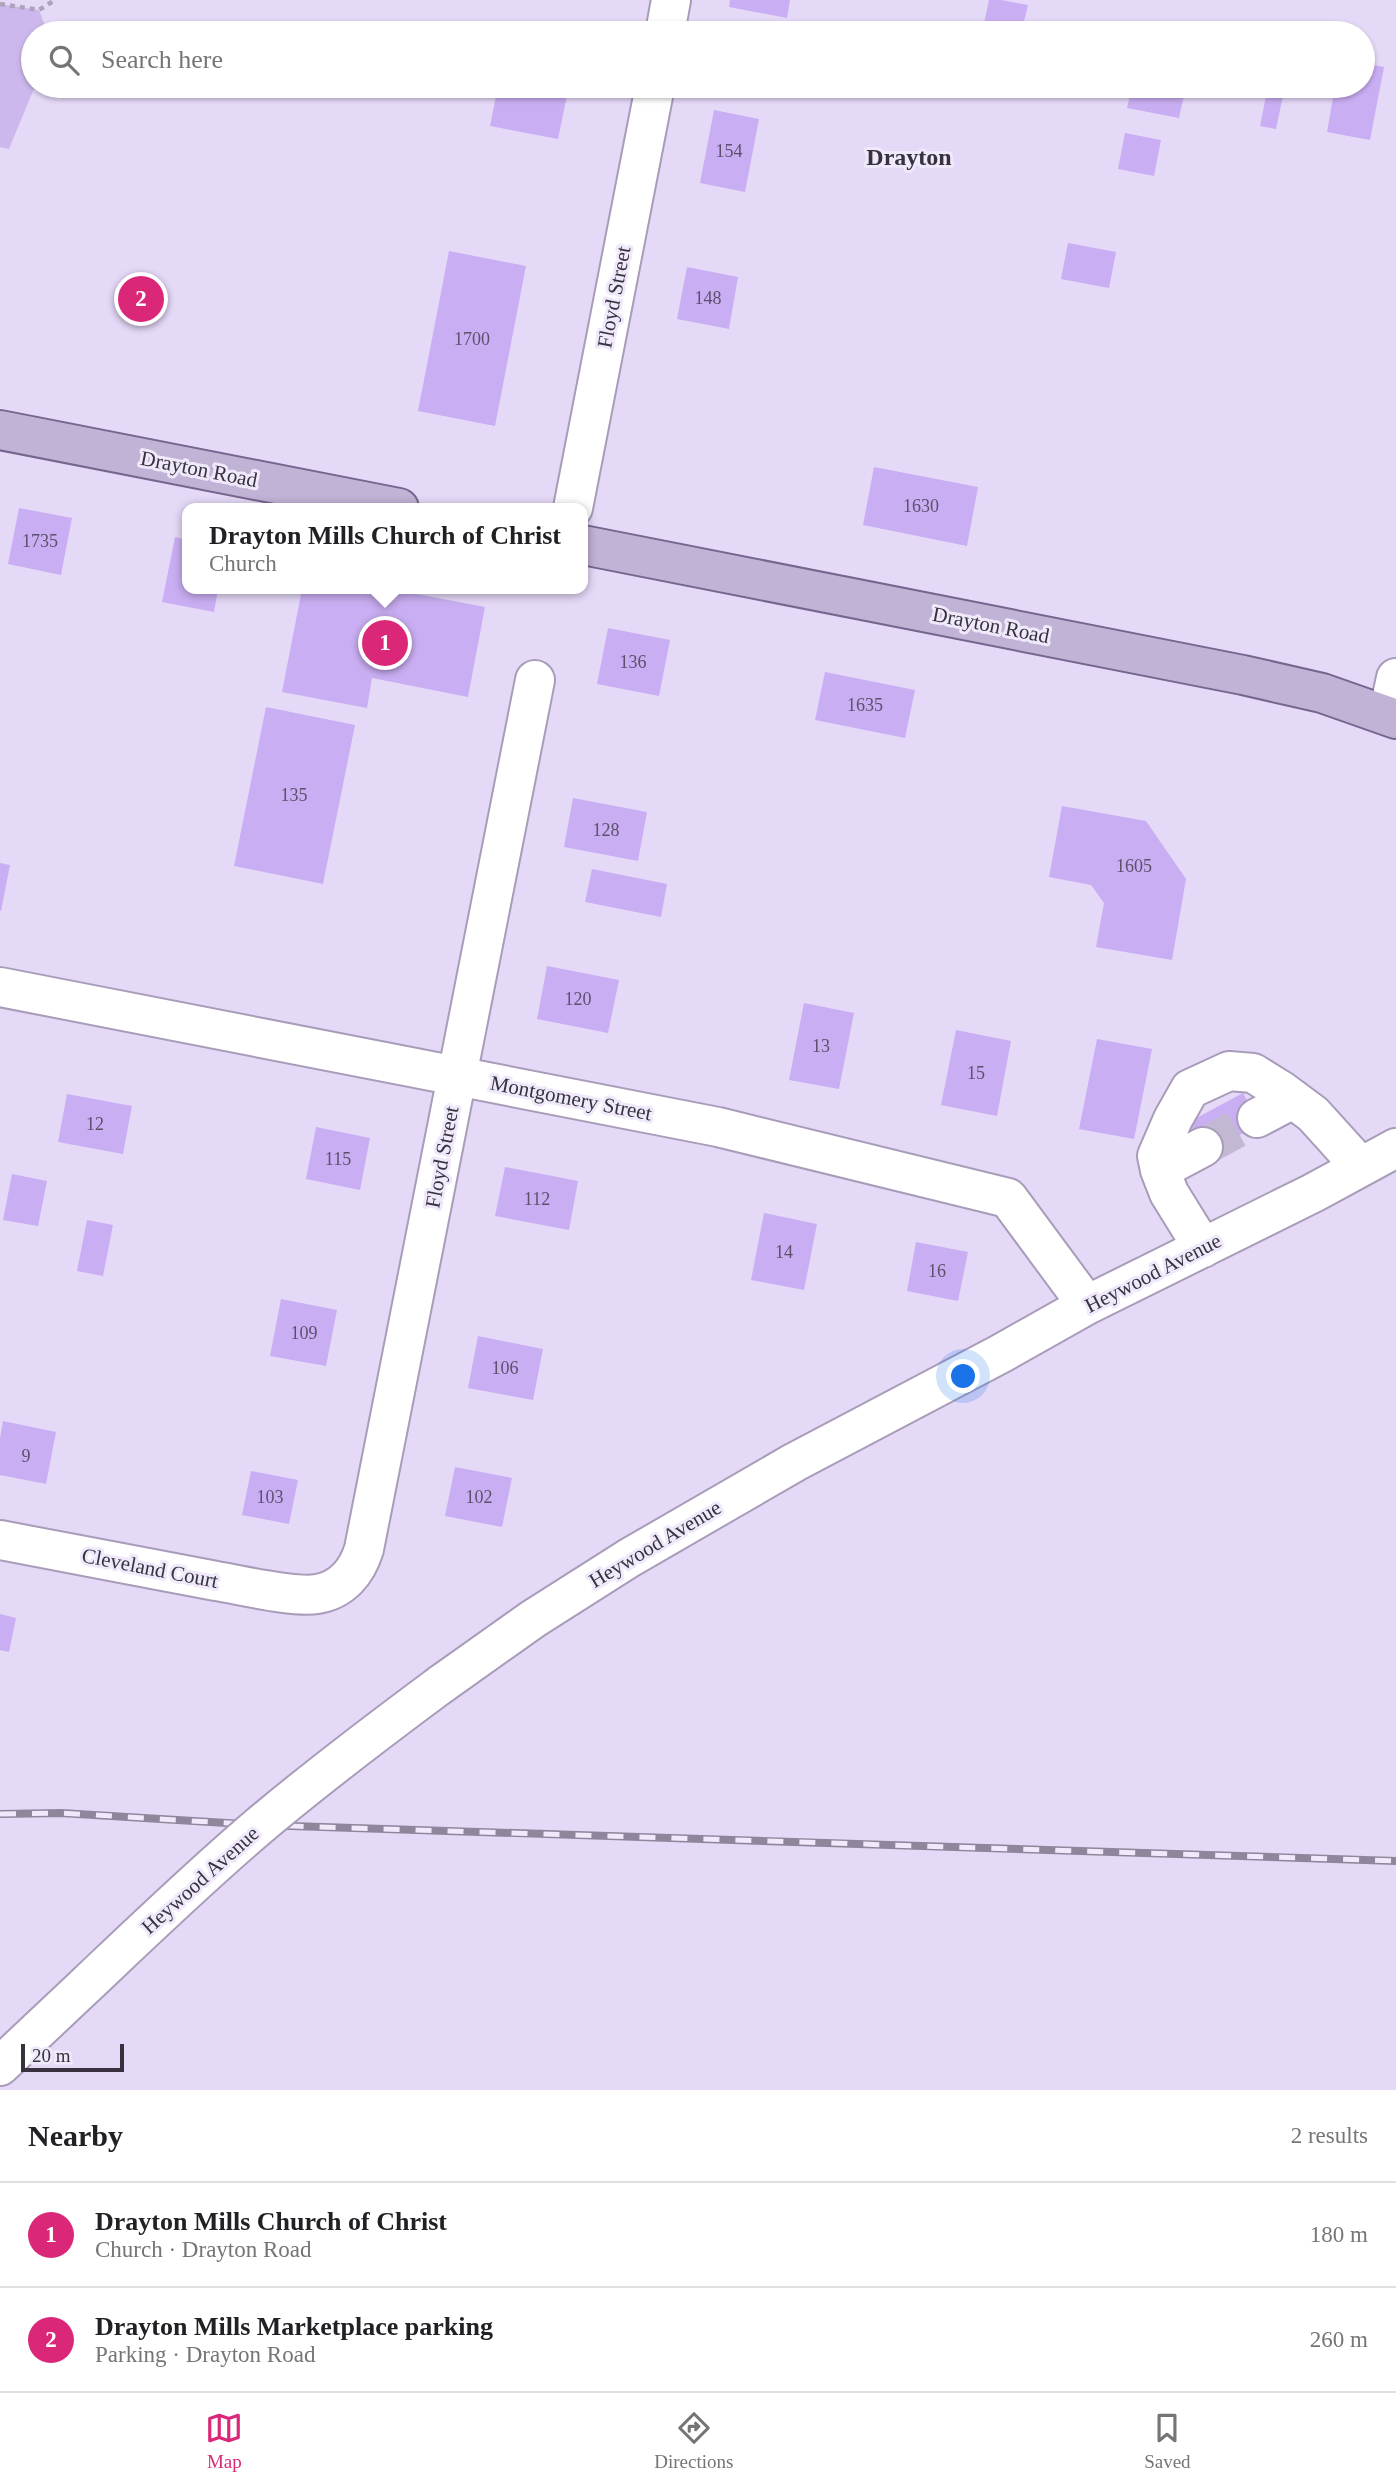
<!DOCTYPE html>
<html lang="en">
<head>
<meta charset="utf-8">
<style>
	:root { --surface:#fff; --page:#f2f2f2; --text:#202124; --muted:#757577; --line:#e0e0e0; --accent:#db2777 }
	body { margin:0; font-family:"Times New Roman",serif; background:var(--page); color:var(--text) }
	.scale { position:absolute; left:21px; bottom:18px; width:103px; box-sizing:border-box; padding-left:7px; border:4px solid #37323e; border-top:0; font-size:19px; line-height:24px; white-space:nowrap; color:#37323e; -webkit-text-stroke:5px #f0e9fb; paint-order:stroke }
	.you { position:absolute; left:964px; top:1377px; width:24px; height:24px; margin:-18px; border:5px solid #fff; border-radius:50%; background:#1a73e8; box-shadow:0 0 0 10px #1a73e833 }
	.badge { display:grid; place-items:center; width:46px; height:46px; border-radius:50%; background:var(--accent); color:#fff; font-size:23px; font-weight:700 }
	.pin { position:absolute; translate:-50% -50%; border:4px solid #fff; box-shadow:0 2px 7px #0006 }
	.popup { position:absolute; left:182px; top:503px; width:406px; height:91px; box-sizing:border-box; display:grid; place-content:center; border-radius:14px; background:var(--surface); filter:drop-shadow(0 2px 5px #0005); font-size:23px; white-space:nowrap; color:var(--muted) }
	.popup b { font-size:26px; color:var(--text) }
	.popup::after { content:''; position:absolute; left:50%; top:100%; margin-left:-14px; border:14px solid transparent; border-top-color:var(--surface) }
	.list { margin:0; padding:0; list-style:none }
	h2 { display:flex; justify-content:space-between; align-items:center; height:91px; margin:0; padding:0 28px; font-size:30px }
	h2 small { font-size:23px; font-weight:400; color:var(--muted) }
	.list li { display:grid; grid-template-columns:46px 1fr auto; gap:21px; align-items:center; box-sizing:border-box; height:105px; padding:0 28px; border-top:2px solid var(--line) }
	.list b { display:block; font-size:26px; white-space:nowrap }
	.list p { margin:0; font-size:23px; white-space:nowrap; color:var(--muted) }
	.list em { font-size:23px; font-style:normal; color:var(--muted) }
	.icon { flex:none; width:38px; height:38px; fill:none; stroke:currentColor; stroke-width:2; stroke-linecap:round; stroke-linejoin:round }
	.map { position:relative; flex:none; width:1396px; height:2090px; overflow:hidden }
	.search { position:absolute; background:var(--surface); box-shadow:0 2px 5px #0004; left:21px; right:21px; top:21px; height:77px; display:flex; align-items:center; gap:18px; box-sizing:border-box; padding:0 24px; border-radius:38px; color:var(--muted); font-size:26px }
	.sheet { height:301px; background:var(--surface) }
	nav { display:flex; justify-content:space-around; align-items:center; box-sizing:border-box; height:98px; border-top:2px solid var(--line); background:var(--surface); font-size:19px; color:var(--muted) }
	nav a { display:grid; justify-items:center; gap:4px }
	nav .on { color:var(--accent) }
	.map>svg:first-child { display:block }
	.green { fill:#cdb8ed }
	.building { fill:#caaef3 }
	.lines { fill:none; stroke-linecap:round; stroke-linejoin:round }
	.minor-tunnel { stroke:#c2b8d3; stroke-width:38; stroke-dasharray:38 19; stroke-linecap:butt }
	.minor-casing { stroke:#a89cb9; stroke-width:42 }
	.major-casing { stroke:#76658f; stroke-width:42 }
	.path { stroke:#aca3bb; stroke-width:4.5; stroke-dasharray:5 5; stroke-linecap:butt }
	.minor { stroke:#fff; stroke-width:38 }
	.major { stroke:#c1b3d6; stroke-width:38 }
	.rail-casing { stroke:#8f869c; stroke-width:8 }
	.rail { stroke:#f0e9fb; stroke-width:5; stroke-dasharray:16; stroke-linecap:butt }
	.minor-bridge-casing { stroke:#a89cb9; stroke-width:42; stroke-linecap:butt }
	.minor-bridge { stroke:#fff; stroke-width:38 }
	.labels { text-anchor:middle; stroke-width:6; stroke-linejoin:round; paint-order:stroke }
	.number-label { font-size:18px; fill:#5c516b }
	.street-label { font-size:21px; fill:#37323e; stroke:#f0e9fb }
	.quarter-label { font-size:24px; font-weight:bold; fill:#37323e; stroke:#f0e9fb }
</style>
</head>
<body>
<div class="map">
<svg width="1396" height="2090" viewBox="0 0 1396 2090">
	<rect width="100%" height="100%" fill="#e5d9f8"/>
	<path class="green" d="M0 4 39 10 48 33H33V86H35L9 149 0 147Z"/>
	<path class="building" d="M730 0H790L787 18 729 7Z
		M989 0H1001L1028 5 1023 25 1042 29 1041 33H982Z
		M1363 63 1384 67 1370 140 1327 132 1335 86H1363Z
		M258 86H308L306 96Z
		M498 86H569L558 139 490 126Z
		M1132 86H1186L1179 118 1127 108Z
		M1268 86H1285L1276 129 1260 126Z
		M714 110 759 119 745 192 700 183Z
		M1125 133 1161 140 1154 176 1118 169Z
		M1068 243 1116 252 1109 288 1061 279Z
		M449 251 526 266 495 426 418 411Z
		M687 267 738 277 729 329 677 319Z
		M874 467 978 487 967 546 863 525Z
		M19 508 72 518 61 575 8 564Z
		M175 537 187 540V589H218L214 612 162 602Z
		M302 589H390L485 607 468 697 372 678 367 708 282 692Z
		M608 628 670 640 659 696 597 684Z
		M825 672 915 690 905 738 815 720Z
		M266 707 355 725 323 884 234 866Z
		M573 798 647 812 638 861 564 847Z
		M1062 806 1146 821 1186 879 1172 960 1096 947 1104 903 1091 885 1049 877Z
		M0 863 10 865 1 911 0 910Z
		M592 869 667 884 661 917 585 902Z
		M547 966 619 980 608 1033 537 1019Z
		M804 1003 854 1013 839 1089 789 1080Z
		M956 1030 1011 1041 997 1116 941 1105Z
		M1097 1039 1152 1049 1134 1139 1079 1129Z
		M1243 1093 1260 1124 1206 1153 1189 1122Z
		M67 1094 132 1106 123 1154 58 1142Z
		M316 1127 370 1138 360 1190 306 1179Z
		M505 1167 578 1181 569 1230 495 1216Z
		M12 1174 47 1181 38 1226 3 1220Z
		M764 1213 817 1224 804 1290 751 1280Z
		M87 1220 113 1225 103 1276 77 1271Z
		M916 1242 968 1252 958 1301 907 1291Z
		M281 1299 337 1310 326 1366 270 1356Z
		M478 1336 543 1349 533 1400 468 1388Z
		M3 1421 56 1432 46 1484 0 1475V1438Z
		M455 1467 512 1478 502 1527 445 1516Z
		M251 1471 298 1480 289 1524 242 1515Z
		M0 1614 16 1618 9 1652 0 1650Z"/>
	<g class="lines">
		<path class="minor-tunnel" d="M1203 1147 1257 1118"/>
		<defs>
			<path id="minor" d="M665 33 671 0
				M573 508 655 86
				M1388 715 1396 678
				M0 987 718 1127 1008 1198 1087 1305
				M1257 1118 1293 1099
				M1160 1170 1203 1147
				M1203 1248 1169 1193 1160 1170 1157 1156 1173 1119 1190 1089 1229 1071 1253 1073 1282 1091 1313 1114 1361 1167
				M0 1540C72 1554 144 1567 216 1581 241 1585 294 1598 317 1594 342 1590 357 1572 364 1549L535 680
				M440 1685 533 1619 629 1558 795 1462 1000 1354 1087 1305 1313 1193 1396 1148
				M0 2066 86 1985"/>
			<path id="major" d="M0 430 399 508
				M583 545 1243 675 1322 693 1396 719"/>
		</defs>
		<use href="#minor" class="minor-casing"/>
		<use href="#major" class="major-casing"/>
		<path class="path" d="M0 4 39 10 55 0"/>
		<use href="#minor" class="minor"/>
		<use href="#major" class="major"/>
		<defs>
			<path id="rail" d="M0 1814 61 1813 260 1825 1396 1861"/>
		</defs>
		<use href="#rail" class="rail-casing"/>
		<use href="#rail" class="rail"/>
		<defs>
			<path id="minor-bridge" d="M86 1985C143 1931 199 1877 259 1826 317 1777 378 1731 440 1685"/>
		</defs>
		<use href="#minor-bridge" class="minor-bridge-casing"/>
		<use href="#minor-bridge" class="minor-bridge"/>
	</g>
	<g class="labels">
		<g class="number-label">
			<text x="729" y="157">154</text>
			<text x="708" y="304">148</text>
			<text x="472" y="345">1700</text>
			<text x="921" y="512">1630</text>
			<text x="40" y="547">1735</text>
			<text x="633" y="668">136</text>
			<text x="865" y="711">1635</text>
			<text x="294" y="801">135</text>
			<text x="606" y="836">128</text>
			<text x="1134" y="872">1605</text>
			<text x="578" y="1005">120</text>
			<text x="821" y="1052">13</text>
			<text x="976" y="1079">15</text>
			<text x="95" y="1130">12</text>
			<text x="338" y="1165">115</text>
			<text x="537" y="1205">112</text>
			<text x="784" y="1258">14</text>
			<text x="937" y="1277">16</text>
			<text x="304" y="1339">109</text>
			<text x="505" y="1374">106</text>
			<text x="26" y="1462">9</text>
			<text x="270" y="1503">103</text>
			<text x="479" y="1503">102</text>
		</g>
		<g class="street-label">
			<text transform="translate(614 297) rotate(-79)" y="7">Floyd Street</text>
			<text transform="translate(199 469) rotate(11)" y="7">Drayton Road</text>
			<text transform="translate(991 625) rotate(11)" y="7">Drayton Road</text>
			<text transform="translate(571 1098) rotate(11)" y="7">Montgomery Street</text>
			<text transform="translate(442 1157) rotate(-79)" y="7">Floyd Street</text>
			<text transform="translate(1153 1273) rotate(-27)" y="7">Heywood Avenue</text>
			<text transform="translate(655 1544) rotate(-31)" y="7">Heywood Avenue</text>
			<text transform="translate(150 1568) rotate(11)" y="7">Cleveland Court</text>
			<text transform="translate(200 1880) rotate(-42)" y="7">Heywood Avenue</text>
		</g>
		<g class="quarter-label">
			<text x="909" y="165">Drayton</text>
		</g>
	</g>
</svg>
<div class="scale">20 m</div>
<div class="you"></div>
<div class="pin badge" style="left:385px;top:643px">1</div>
<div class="popup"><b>Drayton Mills Church of Christ</b>Church</div>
<div class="pin badge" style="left:141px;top:299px">2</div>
<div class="search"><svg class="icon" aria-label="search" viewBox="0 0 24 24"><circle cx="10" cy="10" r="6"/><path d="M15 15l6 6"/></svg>Search here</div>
</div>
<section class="sheet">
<h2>Nearby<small>2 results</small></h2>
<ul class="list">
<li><span class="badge">1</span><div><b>Drayton Mills Church of Christ</b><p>Church · Drayton Road</p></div><em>180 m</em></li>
<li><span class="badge">2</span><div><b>Drayton Mills Marketplace parking</b><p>Parking · Drayton Road</p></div><em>260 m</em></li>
</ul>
</section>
<nav>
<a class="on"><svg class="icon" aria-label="map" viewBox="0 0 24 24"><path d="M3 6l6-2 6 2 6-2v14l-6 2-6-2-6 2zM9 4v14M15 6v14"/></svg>Map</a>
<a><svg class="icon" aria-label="directions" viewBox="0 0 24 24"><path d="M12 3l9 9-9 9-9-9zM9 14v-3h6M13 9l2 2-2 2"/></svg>Directions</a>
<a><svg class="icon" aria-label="saved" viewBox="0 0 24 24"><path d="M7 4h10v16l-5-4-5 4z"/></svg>Saved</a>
</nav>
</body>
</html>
